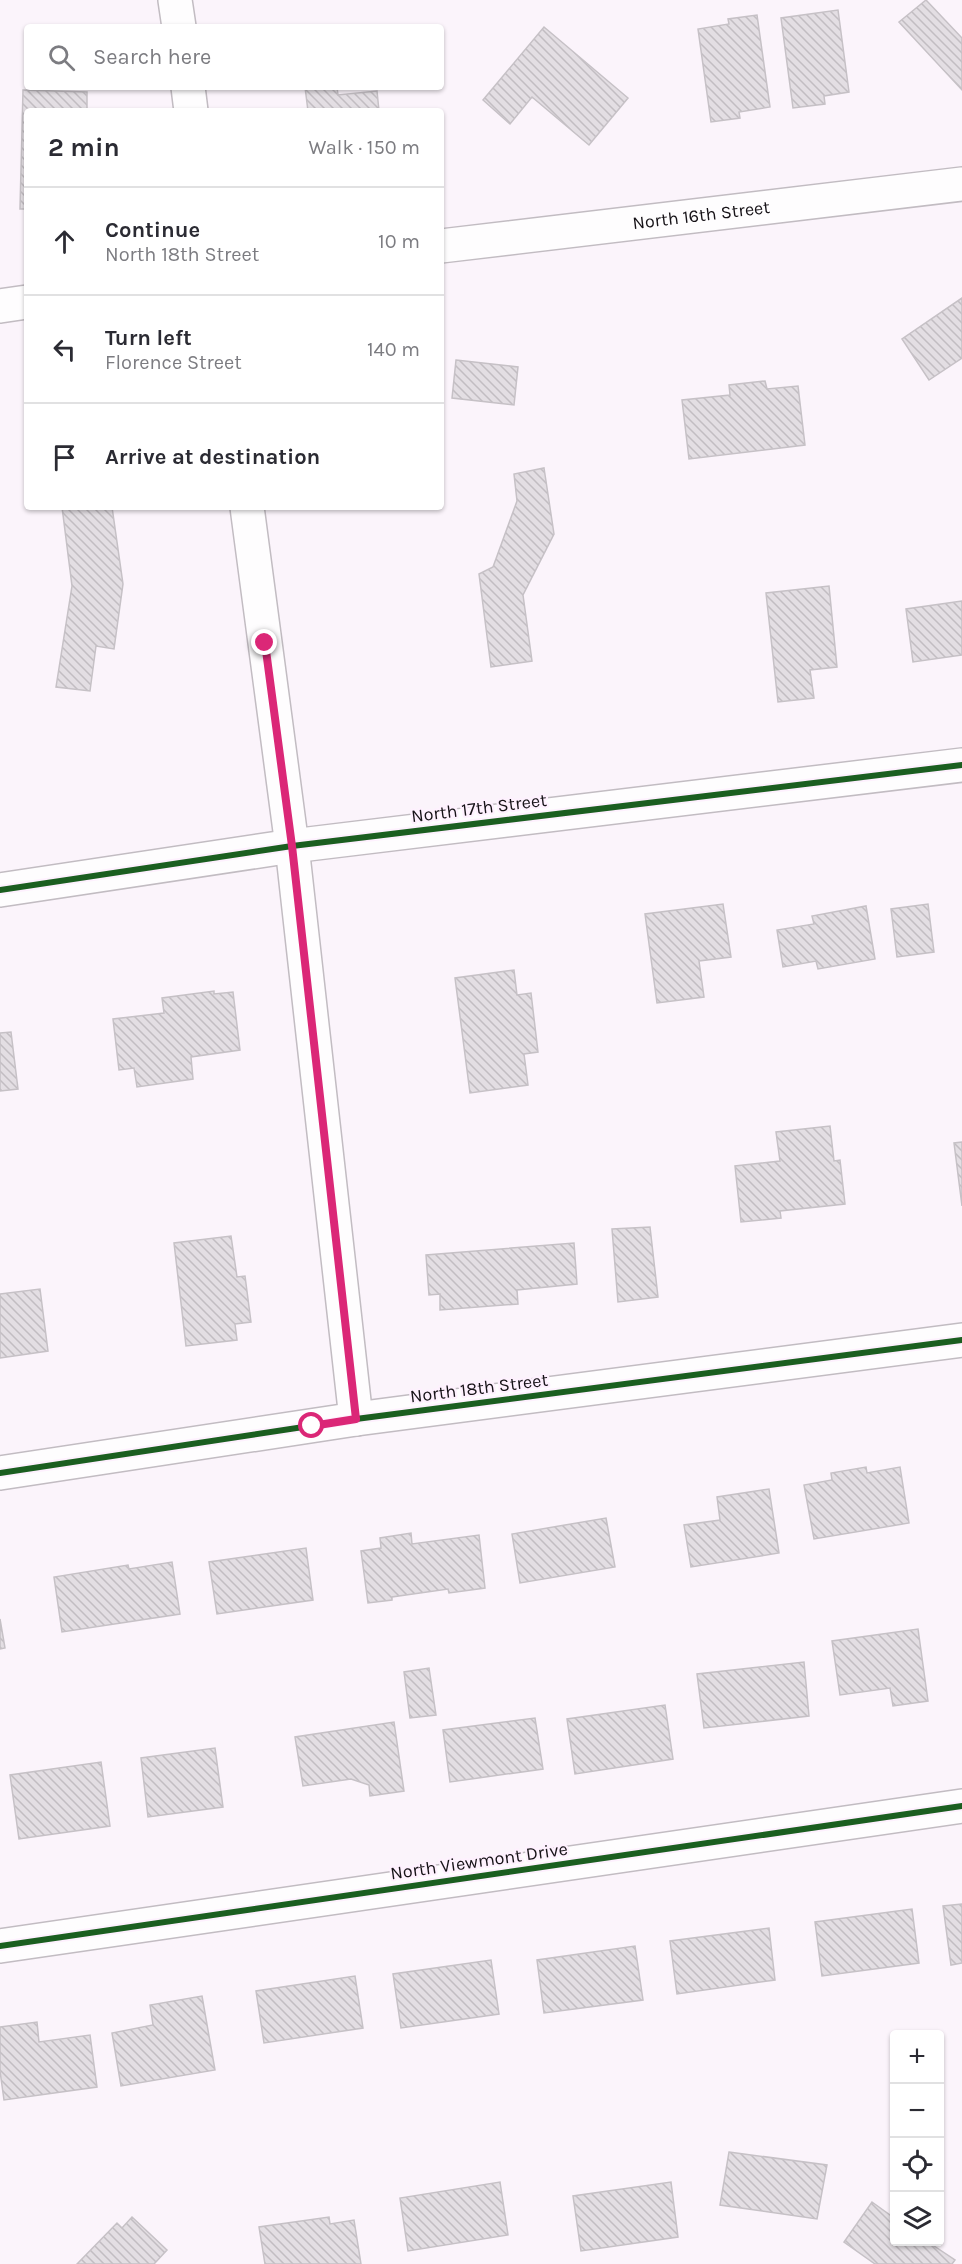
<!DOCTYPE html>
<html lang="en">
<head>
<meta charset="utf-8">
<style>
	:root { --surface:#fff; --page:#f2f2f3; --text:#2b2b33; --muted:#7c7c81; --line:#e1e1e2 }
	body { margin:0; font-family:Karla,sans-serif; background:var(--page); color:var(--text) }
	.controls { position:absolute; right:18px; bottom:18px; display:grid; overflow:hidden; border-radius:6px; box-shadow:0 2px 4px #0004 }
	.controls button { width:54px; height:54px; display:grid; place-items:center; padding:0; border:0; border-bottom:2px solid var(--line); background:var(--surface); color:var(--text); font:30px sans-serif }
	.stop { position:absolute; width:18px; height:18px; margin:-14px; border:4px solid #db2777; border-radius:50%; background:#fff }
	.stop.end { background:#db2777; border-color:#fff; box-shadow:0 2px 6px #0008 }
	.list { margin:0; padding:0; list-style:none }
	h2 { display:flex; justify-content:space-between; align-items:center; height:78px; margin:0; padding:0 24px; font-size:26px }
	h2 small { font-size:20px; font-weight:400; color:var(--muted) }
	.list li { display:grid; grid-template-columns:39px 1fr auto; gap:18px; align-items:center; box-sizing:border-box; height:108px; padding:0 24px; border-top:2px solid var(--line) }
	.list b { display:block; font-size:22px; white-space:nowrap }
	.list p { margin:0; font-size:20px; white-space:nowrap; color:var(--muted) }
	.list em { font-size:20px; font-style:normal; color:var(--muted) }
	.icon { flex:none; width:33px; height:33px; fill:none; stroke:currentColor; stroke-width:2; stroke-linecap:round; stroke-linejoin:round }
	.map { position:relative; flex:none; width:962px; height:2264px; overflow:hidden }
	.search { position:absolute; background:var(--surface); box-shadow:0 2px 4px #0004; left:24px; top:24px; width:420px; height:66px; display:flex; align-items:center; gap:15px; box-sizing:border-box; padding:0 21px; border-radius:6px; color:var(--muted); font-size:22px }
	.panel { position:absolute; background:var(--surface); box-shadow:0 2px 4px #0004; left:24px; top:108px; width:420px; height:402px; border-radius:6px }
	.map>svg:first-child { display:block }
	.building { fill:url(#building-back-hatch); stroke:#c6c1c6; stroke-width:1.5 }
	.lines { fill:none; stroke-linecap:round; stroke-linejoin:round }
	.street-casing { stroke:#c2bcc2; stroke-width:36 }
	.secondary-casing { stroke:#c2bcc2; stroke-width:36 }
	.street { stroke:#fefdfe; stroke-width:33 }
	.secondary { stroke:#fefdfe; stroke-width:33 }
	.cycleway-casing { stroke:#fef1fe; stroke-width:10 }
	.cycleway { stroke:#1b5e20; stroke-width:6 }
	.route { stroke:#db2777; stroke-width:8 }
	.labels { text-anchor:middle; stroke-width:4.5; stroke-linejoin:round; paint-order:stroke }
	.street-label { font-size:18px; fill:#161217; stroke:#fef1fe }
</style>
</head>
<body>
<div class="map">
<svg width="962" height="2264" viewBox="0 0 962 2264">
	<defs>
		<pattern id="building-back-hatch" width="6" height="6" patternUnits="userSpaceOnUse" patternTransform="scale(1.5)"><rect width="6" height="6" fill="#e3dee3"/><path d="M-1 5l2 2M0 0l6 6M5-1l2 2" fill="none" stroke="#c2bdc2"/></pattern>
	</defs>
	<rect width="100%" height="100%" fill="#fbf4fb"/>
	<path class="building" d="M926 0 962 38V90L899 22Z
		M838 10 849 92 824 96 825 104 793 108 781 18Z
		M757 15 770 107 739 112 740 118 711 122 698 29 729 24 728 19Z
		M544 27 628 98 589 145 532 97 510 124 483 100Z
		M305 87H337L338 95 377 91 379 111H308Z
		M23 90 87 92V111H27V209H20Z
		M962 298V358L929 380 902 339Z
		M456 360 518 367 514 405 452 398Z
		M765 381 767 389 798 386 805 445 689 459 682 400 730 395 729 385Z
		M544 468 554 534 523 595 532 661 491 667 479 574 493 567 517 501 514 474Z
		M62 507H112L123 584 114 649 96 646 90 691 56 687 72 586Z
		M829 586 837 667 810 670 814 698 778 702 766 593Z
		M962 601V655L913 662 906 609Z
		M723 904 731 957 699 961 704 997 657 1003 645 914Z
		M928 904 934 952 897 957 891 909Z
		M866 906 875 959 818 969 816 961 783 967 777 930 814 924 812 916Z
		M514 970 517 995 531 993 538 1052 524 1054 528 1085 470 1093 455 978Z
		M214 991V994L233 992 240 1050 191 1057 193 1079 137 1087 134 1068 119 1070 113 1019 164 1013 162 998Z
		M11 1032 18 1089 0 1091V1033Z
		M830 1126 834 1161 840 1160 845 1204 780 1211 781 1218 741 1222 735 1166 780 1161 776 1132Z
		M962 1142V1206L954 1143Z
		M650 1227 658 1297 618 1302 612 1229Z
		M231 1236 237 1277 245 1276 251 1322 235 1324 237 1340 186 1346 174 1243Z
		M574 1243 577 1284 517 1290 518 1304 440 1310V1294L429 1295 426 1255Z
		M40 1289 48 1351 0 1358V1294Z
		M866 1467 867 1473 900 1467 909 1523 814 1539 804 1485 832 1480 831 1473Z
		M769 1489 779 1553 691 1567 684 1525 720 1520 717 1497Z
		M606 1518 615 1567 520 1583 512 1534Z
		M411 1533 412 1544 479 1535 485 1588 449 1593 448 1589 392 1597V1600L368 1603 361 1551 381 1548 380 1538Z
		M306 1548 313 1600 217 1614 209 1562Z
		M172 1562 180 1614 62 1632 54 1577 128 1565 129 1569Z
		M0 1619 5 1648 0 1649Z
		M918 1629 928 1701 893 1706 890 1688 840 1695 832 1641Z
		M804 1662 809 1716 704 1728 697 1674Z
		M429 1668 436 1715 410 1718 404 1672Z
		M665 1705 673 1759 575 1774 567 1719Z
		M535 1718 543 1769 450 1782 443 1730Z
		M394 1722 404 1791 370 1796 369 1785 351 1779 303 1786 295 1737Z
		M215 1748 223 1807 148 1817 141 1758Z
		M101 1762 110 1826 19 1839 10 1775Z
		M962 1904V1963L951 1965 943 1906Z
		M912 1909 919 1963 822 1976 815 1922Z
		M769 1928 775 1980 677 1994 670 1941Z
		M635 1946 643 2000 544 2013 537 1960Z
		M491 1960 499 2014 401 2028 393 1974Z
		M355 1976 363 2028 264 2043 256 1991Z
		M202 1996 215 2070 121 2086 112 2033 153 2025 150 2005Z
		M37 2022 39 2042 90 2035 97 2087 4 2100 0 2071V2027Z
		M729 2152 827 2165 817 2219 720 2205Z
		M500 2182 508 2235 408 2251 400 2198Z
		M671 2182 678 2237 581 2251 573 2196Z
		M872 2202 894 2218V2242H928L955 2260 952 2264H875L844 2242Z
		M132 2217 167 2250 154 2264H77L117 2223 122 2228Z
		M329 2217 330 2224 354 2220 361 2264H265L259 2227Z"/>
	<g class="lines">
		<defs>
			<g id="street">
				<path d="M175 0 179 27"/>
				<path d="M188 87 191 111"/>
				<path id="s1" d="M441 246 962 184"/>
				<path d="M0 306 27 302"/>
				<path d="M247 507 292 846 356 1419"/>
				<path d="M0 890 292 846 962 765"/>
				<path d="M0 1946 962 1806"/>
			</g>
			<path id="secondary" d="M0 1473 356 1419 962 1340"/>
		</defs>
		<use href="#street" class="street-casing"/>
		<use href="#secondary" class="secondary-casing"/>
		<use href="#street" class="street"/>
		<use href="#secondary" class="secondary"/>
		<defs>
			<path id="cycleway" d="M0 890 292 846 962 765
				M0 1473 356 1419 962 1340
				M0 1946 962 1806"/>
		</defs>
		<use href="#cycleway" class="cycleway-casing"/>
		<use href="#cycleway" class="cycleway"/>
	</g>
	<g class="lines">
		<path class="route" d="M265 643 292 846 356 1419 312 1426"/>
	</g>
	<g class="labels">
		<g class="street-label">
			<text dy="6" stroke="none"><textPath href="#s1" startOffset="262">North 16th Street</textPath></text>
			<text transform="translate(479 808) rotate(-7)" y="6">North 17th Street</text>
			<text transform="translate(479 1388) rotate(-7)" y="6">North 18th Street</text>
			<text transform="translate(479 1861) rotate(-8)" y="6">North Viewmont Drive</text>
		</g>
	</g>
</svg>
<div class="controls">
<button>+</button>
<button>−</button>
<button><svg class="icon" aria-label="locate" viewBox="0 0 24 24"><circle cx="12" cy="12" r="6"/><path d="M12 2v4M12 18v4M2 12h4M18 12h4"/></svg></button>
<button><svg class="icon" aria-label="layers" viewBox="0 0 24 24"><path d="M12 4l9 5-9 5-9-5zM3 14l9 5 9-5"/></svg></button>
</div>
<div class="stop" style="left:312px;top:1426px"></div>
<div class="stop end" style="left:265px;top:643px"></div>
<div class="search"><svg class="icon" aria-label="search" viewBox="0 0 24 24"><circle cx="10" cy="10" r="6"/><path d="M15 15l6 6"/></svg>Search here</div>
<section class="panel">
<h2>2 min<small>Walk · 150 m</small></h2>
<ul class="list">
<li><svg class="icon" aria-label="ahead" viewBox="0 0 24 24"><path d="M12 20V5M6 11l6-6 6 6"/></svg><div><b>Continue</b><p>North 18th Street</p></div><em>10 m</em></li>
<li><svg class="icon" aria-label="left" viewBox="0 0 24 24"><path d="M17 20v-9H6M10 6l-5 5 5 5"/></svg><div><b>Turn left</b><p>Florence Street</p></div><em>140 m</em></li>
<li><svg class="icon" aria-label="arrive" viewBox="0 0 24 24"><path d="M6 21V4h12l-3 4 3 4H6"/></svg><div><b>Arrive at destination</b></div></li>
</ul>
</section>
</div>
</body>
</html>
